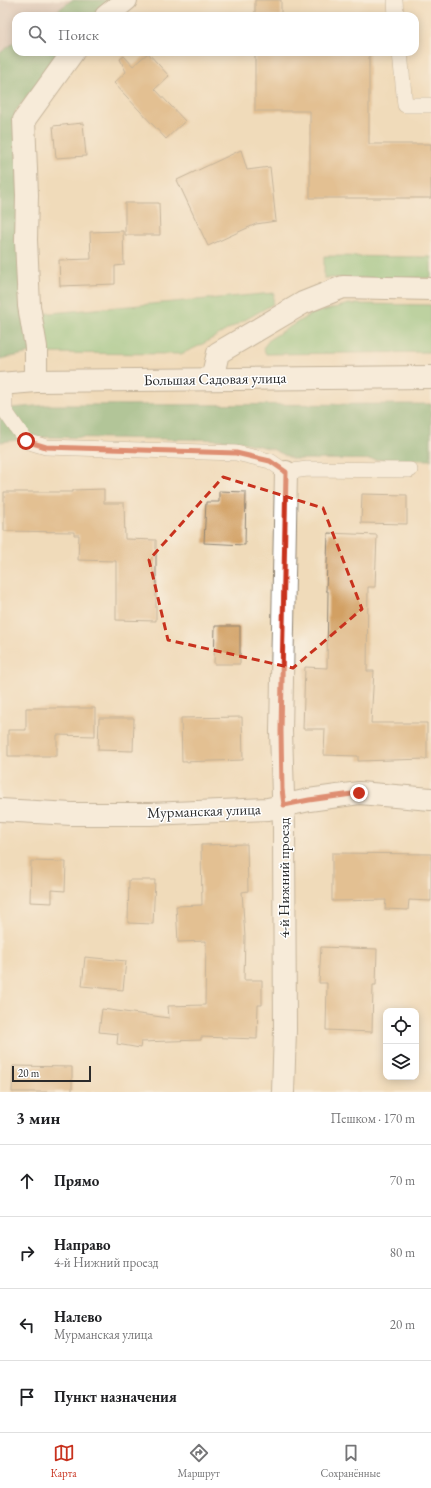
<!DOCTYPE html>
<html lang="ru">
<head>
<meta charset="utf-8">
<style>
	:root { --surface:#fff; --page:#f6f6f6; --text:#202124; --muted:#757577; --line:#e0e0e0; --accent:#c8321e }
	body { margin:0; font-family:"EB Garamond",serif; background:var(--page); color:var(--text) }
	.controls { position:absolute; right:12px; bottom:12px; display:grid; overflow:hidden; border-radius:8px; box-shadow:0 2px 10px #0003 }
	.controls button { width:36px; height:36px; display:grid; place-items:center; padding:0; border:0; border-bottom:1px solid var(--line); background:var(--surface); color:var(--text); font:20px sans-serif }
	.scale { position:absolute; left:12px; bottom:10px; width:79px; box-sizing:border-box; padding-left:4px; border:2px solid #2b2b2b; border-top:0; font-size:11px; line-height:14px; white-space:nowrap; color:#2b2b2b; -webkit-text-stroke:3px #fff; paint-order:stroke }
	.stop { position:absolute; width:12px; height:12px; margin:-9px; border:3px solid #c8321e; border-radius:50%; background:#fff }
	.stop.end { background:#c8321e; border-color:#fff; box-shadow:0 1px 4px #0008 }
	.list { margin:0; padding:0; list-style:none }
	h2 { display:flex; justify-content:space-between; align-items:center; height:52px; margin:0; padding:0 16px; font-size:17px }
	h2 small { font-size:13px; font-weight:400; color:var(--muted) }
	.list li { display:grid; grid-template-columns:26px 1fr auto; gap:12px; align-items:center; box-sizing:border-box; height:72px; padding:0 16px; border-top:1px solid var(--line) }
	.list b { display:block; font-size:15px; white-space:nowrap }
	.list p { margin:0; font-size:13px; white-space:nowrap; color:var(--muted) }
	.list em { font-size:13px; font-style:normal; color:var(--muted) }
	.icon { flex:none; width:22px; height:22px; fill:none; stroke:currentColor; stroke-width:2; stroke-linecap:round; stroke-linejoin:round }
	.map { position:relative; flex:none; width:431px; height:1092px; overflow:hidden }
	.search { position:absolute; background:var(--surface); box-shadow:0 2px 10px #0003; left:12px; right:12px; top:12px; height:44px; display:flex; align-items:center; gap:10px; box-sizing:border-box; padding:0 14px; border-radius:12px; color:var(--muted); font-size:15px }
	.sheet { height:340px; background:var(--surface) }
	nav { display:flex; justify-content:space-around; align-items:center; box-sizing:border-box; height:56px; border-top:1px solid var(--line); background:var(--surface); font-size:11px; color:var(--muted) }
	nav a { display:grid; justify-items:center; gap:2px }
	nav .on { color:var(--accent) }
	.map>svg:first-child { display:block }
	.industrial { fill:#d1bfbf }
	.green { fill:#7ec682; stroke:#547856 }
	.forest { fill:#66ab70; stroke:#486b4e }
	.building { fill:#d2a064 }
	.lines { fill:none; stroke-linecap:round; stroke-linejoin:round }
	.lane-casing { stroke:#8e8372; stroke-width:16 }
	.street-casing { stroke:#8e8372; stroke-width:24 }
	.primary-casing { stroke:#8e8372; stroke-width:24 }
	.lane { stroke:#fff; stroke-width:15 }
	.street { stroke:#fff; stroke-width:22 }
	.primary { stroke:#fff; stroke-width:22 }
	.route { stroke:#c8321e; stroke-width:5 }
	.marked { fill:none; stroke:#c8321e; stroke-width:3; stroke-dasharray:8 5; stroke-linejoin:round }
	.labels { text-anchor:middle; stroke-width:3; stroke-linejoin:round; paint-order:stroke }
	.street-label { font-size:15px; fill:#2b2b2b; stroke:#fff }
</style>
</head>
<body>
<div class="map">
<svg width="431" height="1092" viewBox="0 0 431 1092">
	<rect width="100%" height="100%" fill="#fff"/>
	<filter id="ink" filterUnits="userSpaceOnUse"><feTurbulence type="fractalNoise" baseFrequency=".025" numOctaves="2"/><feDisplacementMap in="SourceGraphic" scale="8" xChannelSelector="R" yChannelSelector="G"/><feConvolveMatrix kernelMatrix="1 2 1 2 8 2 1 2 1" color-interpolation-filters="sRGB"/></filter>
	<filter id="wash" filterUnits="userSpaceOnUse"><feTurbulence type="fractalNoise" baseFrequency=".012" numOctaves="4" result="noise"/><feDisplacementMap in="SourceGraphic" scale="16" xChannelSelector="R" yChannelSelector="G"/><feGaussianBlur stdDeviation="0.9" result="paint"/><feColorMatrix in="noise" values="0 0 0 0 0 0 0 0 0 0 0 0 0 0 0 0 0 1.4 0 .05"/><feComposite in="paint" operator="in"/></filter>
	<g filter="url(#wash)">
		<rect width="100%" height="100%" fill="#f0dbba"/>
		<path class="industrial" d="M0 0H72L50 16H16V41L0 53Z"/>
		<path class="green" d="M324 256 431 257V278H324Z
			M274 293 273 304 199 346 181 354 31 353 28 315Z
			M349 304 431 305V352L266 354 263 348 270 339 311 314Z"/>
		<path class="forest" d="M72 0H116L97 16H50Z
			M16 41V52H64L15 112 18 182 31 353 0 359V53Z
			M431 404V460L293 459 272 449 233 440 47 437 0 442V409L46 405Z"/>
		<g id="blocks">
			<path class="building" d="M255 0H281V16H255Z
				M255 52H369V144H431V198H310V111H255Z
				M148 53 169 76 155 89 185 121 166 139 114 83 126 72 120 59 124 56 133 66Z
				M83 123 86 156 56 158 53 126Z
				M241 150 247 170 270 167 276 221 256 224 208 246 177 180Z
				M125 203H159L160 235H125Z
				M123 231 124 265 115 266V284L60 286 59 260 91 259 90 232Z
				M104 489V503H124L125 539 156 540V621L116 620V561L78 560 79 535H74V532L4 531V492H73V490Z
				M219 491 246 492 245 545 204 543 206 502H219Z
				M362 494 407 495V524L361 523Z
				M328 533 377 535 375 587H368L367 671H374L371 723H427V759L358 761V756L324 755 325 729H303L305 667 327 668 328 591H326Z
				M215 626H240V664H214Z
				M26 708H95V736L57 735V756H8V730H26Z
				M242 717 243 760 182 762 181 718Z
				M99 718H134L133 751 98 750Z
				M247 844 248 891 242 892 245 937 244 980H262V1005H258L257 1039 201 1037V1040L141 1042 140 1048 117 1044 118 1034 99 1032 102 1009 169 1018 168 1006 205 1005 206 941 178 942 176 906 202 905 201 845Z
				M332 853 431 854V901L409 900 408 910 385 909 386 900 332 901Z
				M31 861 66 862 65 891 52 890V903L30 902Z
				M129 880H155L153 924 128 923Z
				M321 947 377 949 376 985H373L372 1032 326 1030 327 983H319Z
				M85 957 126 961 123 990 82 986Z
				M13 1066 72 1067V1092H12Z"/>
		</g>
	</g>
	<g filter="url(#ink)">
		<use href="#blocks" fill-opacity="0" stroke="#8e8372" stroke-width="1"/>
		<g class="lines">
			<defs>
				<path id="lane" d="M395 0 396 16
					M400 52 405 105H431
					M4 384 5 411 26 441 46 447 236 453 270 461 286 472 307 469 410 470"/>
				<path id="street" d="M106 16 126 0
					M212 379 218 353 303 303 343 287 431 289
					M36 381V347L29 306 26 240 27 195 24 120 73 52
					M0 810 72 814H150L268 809 309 800 359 793 431 799
					M283 1092 285 1030 284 828 281 731 286 472"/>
				<path id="primary" d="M0 384 36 381 431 377"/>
			</defs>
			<use href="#lane" class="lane-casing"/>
			<use href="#street" class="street-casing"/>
			<use href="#primary" class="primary-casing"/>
			<use href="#lane" class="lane"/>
			<use href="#street" class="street"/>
			<use href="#primary" class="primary"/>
		</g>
	</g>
	<g class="lines" filter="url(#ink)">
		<path class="route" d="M26 441 46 447 236 453 270 461 286 472 281 731 282 789 284 805 309 800 359 793"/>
	</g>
	<path d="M0 0H431V1092H0ZM223 477 323 508 362 609 293 668 168 640 149 560Z" fill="#f0dbba" fill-opacity=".55" fill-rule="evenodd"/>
	<path class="marked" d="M223 477 323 508 362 609 293 668 168 640 149 560Z"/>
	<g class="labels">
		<g class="street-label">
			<text transform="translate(215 379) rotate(-1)" y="5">Большая Садовая улица</text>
			<text transform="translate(204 811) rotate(-2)" y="5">Мурманская улица</text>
			<text transform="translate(284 878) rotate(-90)" y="5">4-й Нижний проезд</text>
		</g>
	</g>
</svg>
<div class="controls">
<button><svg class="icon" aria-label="locate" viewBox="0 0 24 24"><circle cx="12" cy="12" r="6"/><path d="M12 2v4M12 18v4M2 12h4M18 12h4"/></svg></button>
<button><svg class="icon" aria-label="layers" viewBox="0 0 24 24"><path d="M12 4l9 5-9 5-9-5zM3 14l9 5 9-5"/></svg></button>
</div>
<div class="scale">20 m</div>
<div class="stop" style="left:26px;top:441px"></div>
<div class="stop end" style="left:359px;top:793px"></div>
<div class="search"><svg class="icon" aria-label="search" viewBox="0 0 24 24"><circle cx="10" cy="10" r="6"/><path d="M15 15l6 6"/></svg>Поиск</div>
</div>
<section class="sheet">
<h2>3 мин<small>Пешком · 170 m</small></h2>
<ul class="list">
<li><svg class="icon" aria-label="ahead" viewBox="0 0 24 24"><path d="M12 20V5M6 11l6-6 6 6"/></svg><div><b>Прямо</b></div><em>70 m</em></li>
<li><svg class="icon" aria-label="right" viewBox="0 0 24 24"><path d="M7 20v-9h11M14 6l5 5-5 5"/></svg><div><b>Направо</b><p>4-й Нижний проезд</p></div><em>80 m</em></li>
<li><svg class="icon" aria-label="left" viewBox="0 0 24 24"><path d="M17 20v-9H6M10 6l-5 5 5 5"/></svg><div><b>Налево</b><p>Мурманская улица</p></div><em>20 m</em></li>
<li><svg class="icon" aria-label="arrive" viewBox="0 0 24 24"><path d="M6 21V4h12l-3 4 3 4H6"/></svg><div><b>Пункт назначения</b></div></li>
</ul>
</section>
<nav>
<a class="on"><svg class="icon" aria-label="map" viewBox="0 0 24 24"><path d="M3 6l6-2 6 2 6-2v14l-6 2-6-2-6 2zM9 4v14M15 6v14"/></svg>Карта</a>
<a><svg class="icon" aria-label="directions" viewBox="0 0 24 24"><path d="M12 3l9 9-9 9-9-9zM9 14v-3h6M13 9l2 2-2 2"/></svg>Маршрут</a>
<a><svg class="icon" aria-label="saved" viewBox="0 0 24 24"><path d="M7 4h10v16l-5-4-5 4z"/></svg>Сохранённые</a>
</nav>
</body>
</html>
